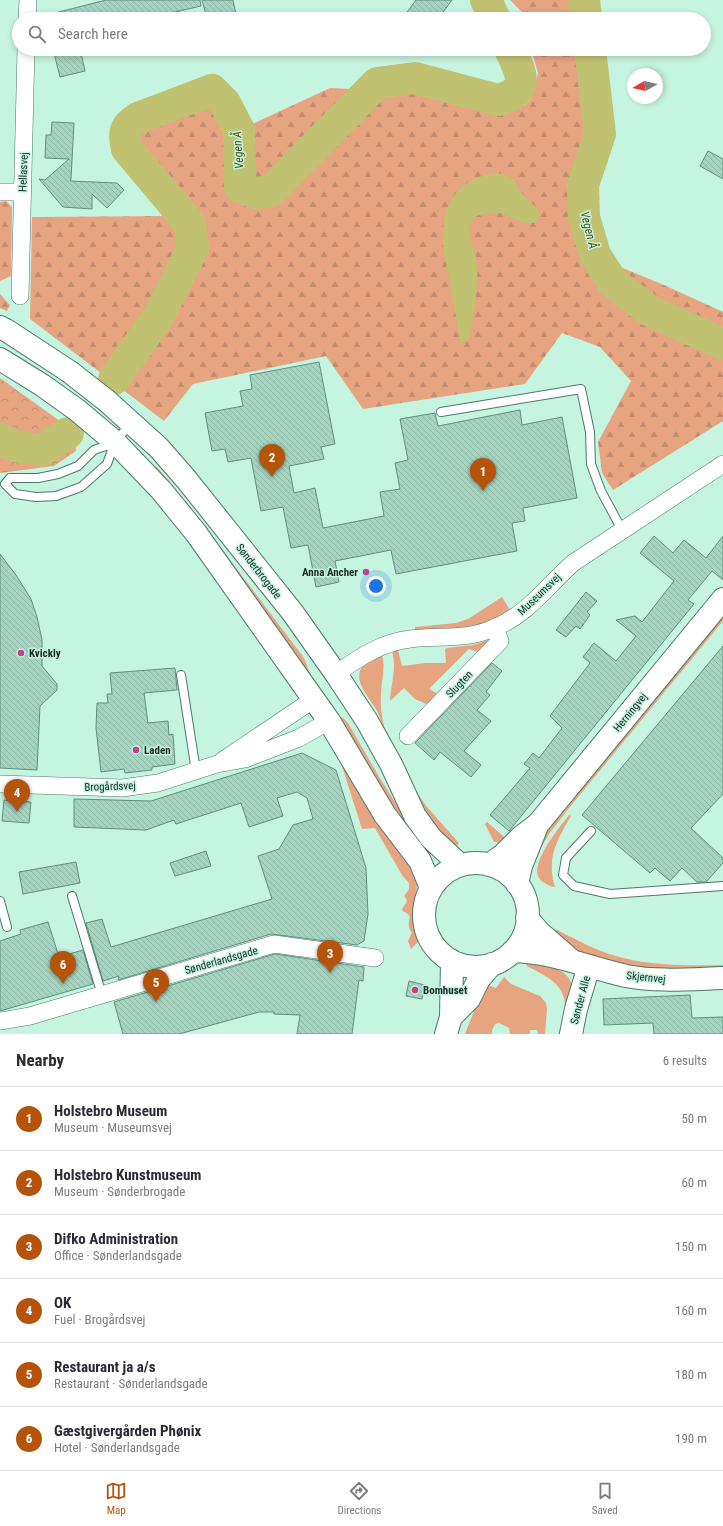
<!DOCTYPE html>
<html lang="en">
<head>
<meta charset="utf-8">
<style>
	:root { --surface:#fff; --page:#f7f7f7; --text:#2b2b33; --muted:#7c7c81; --line:#e1e1e2; --accent:#b45309 }
	body { margin:0; font-family:"Roboto Condensed",sans-serif; background:var(--page); color:var(--text) }
	.compass { position:absolute; left:627px; top:68px; width:36px; height:36px; border-radius:50%; background:var(--surface); box-shadow:0 2px 6px #0003; rotate:261deg }
	.you { position:absolute; left:376px; top:586px; width:14px; height:14px; margin:-10px; border:3px solid #fff; border-radius:50%; background:#1a73e8; box-shadow:0 0 0 6px #1a73e833 }
	.badge { display:grid; place-items:center; width:26px; height:26px; border-radius:50%; background:var(--accent); color:#fff; font-size:13px; font-weight:700 }
	.pin { position:absolute; translate:-50% -33px; filter:drop-shadow(0 1px 2px #0008) }
	.pin::after { content:''; position:absolute; top:21px; width:14px; height:12px; background:inherit; clip-path:polygon(0 0,100% 0,50% 100%) }
	.list { margin:0; padding:0; list-style:none }
	h2 { display:flex; justify-content:space-between; align-items:center; height:52px; margin:0; padding:0 16px; font-size:17px }
	h2 small { font-size:13px; font-weight:400; color:var(--muted) }
	.list li { display:grid; grid-template-columns:26px 1fr auto; gap:12px; align-items:center; box-sizing:border-box; height:64px; padding:0 16px; border-top:1px solid var(--line) }
	.list b { display:block; font-size:15px; white-space:nowrap }
	.list p { margin:0; font-size:13px; white-space:nowrap; color:var(--muted) }
	.list em { font-size:13px; font-style:normal; color:var(--muted) }
	.icon { flex:none; width:22px; height:22px; fill:none; stroke:currentColor; stroke-width:2; stroke-linecap:round; stroke-linejoin:round }
	.map { position:relative; flex:none; width:723px; height:1034px; overflow:hidden }
	.search { position:absolute; background:var(--surface); box-shadow:0 2px 6px #0003; left:12px; right:12px; top:12px; height:44px; display:flex; align-items:center; gap:10px; box-sizing:border-box; padding:0 14px; border-radius:22px; color:var(--muted); font-size:15px }
	.sheet { height:436px; background:var(--surface) }
	nav { display:flex; justify-content:space-around; align-items:center; box-sizing:border-box; height:56px; border-top:1px solid var(--line); background:var(--surface); font-size:11px; color:var(--muted) }
	nav a { display:grid; justify-items:center; gap:2px }
	nav .on { color:var(--accent) }
	.map>svg:first-child { display:block }
	.green { fill:#e7a481 }
	.forest { fill:url(#forest-firs) }
	.park { fill:url(#park-crowns) }
	.water { fill:#c1c271 }
	.lines { fill:none; stroke-linecap:round; stroke-linejoin:round }
	.river { stroke:#c1c271; stroke-width:32 }
	.building { fill:url(#building-back-hatch); stroke:#618e7d }
	.lane-casing { stroke:#4d7968; stroke-width:10 }
	.street-casing { stroke:#4d7968; stroke-width:18 }
	.secondary-casing { stroke:#4d7968; stroke-width:24 }
	.lane { stroke:#fff; stroke-width:8 }
	.street { stroke:#fff; stroke-width:17 }
	.secondary { stroke:#fff; stroke-width:22 }
	.poi-dot { fill:#c2418b; stroke:#c5f4e1; stroke-width:1.5 }
	.labels { text-anchor:middle; stroke-width:3; stroke-linejoin:round; paint-order:stroke }
	.street-label { font-size:11px; fill:#182a23; stroke:#c5f4e1 }
	.poi-label { font-size:11px; font-weight:bold; fill:#182a23; stroke:#c5f4e1; text-anchor:start }
	.water-label { font-size:12px; font-style:italic; fill:#4b4b0c; stroke:#c5f4e1 }
</style>
</head>
<body>
<div class="map">
<svg width="723" height="1034" viewBox="0 0 723 1034">
	<defs>
		<pattern id="forest-firs" width="22" height="20" patternUnits="userSpaceOnUse"><rect width="22" height="20" fill="#e7a481"/><path d="M5 1l3.5 6h-7zM16 11l3.5 6h-7z" fill="#c58d6f"/></pattern>
		<pattern id="park-crowns" width="20" height="18" patternUnits="userSpaceOnUse"><rect width="20" height="18" fill="#e7a481"/><path d="M2 6a3 3 0 1 1 6 0M12 15a3 3 0 1 1 6 0" fill="none" stroke="#c58d6f"/></pattern>
		<pattern id="building-back-hatch" width="6" height="6" patternUnits="userSpaceOnUse"><rect width="6" height="6" fill="#a5d4c1"/><path d="M-1 5l2 2M0 0l6 6M5-1l2 2" fill="none" stroke="#8db6a6"/></pattern>
	</defs>
	<rect width="100%" height="100%" fill="#c5f4e1"/>
	<path class="green" d="M156 466 188 504 304 658 311 676 155 468Z
		M502 597 510 610C477 631 452 628 415 630V627L456 623 468 619Z
		M723 614V621L569 808 549 834 536 856 545 832Z
		M491 639 481 653 469 649 429 689 440 695 431 706 415 699 404 688 390 701C391 684 397 668 392 651L398 650 402 666 426 663H446L445 649 447 648 473 645Z
		M382 655C386 669 381 681 381 695 380 710 383 723 387 738L386 741C383 732 382 720 377 711 370 698 349 678 365 664 370 660 377 657 382 655Z
		M342 717 348 723C374 768 399 814 433 853L428 856 399 820 340 719Z
		M342 762 409 862C411 868 416 874 417 880 418 887 415 894 414 902 411 915 413 930 418 942L411 949 408 941 412 933C408 928 408 923 410 917L408 914 403 911 402 909 406 903 407 900 404 896 409 889V883L402 875 375 828 362 829 341 763Z
		M406 777 427 807 459 843 455 848C436 837 416 797 406 777Z
		M569 815 571 816C557 840 546 858 555 887 550 887 547 884 543 882 523 870 560 827 569 815Z
		M487 822 510 842 501 849 497 842H494L485 824Z
		M550 927C566 934 582 943 598 950 638 966 680 966 723 965V968C671 970 617 972 570 947 562 943 554 937 547 932Z
		M532 960C546 965 573 969 572 990 571 997 567 1005 565 1011 567 984 547 977 527 966L525 961Z
		M504 977 511 984 540 996 546 1003 547 1009 545 1034H538L537 1030H530V1034H510L509 1028 499 1023 495 1024 492 1030V1034H465L478 1001 488 985 496 988Z"/>
	<path class="forest" d="M510 0H574L577 19H524L522 12Z
		M531 49H582L593 125 576 218 586 253 664 285 723 312V421L613 490 602 473 598 442 631 381 600 347 562 333 525 384 363 409 326 356 193 384 164 421 30 319 32 217 169 216 138 148 140 129 204 103 246 127 330 88 414 92 507 112 525 105 531 99 538 73Z
		M6 201 12 207 11 276 0 281V202Z
		M0 294 10 305 7 311 0 308Z"/>
	<path class="park" d="M0 378 64 424 75 436 76 451 54 466 0 473Z"/>
	<path class="water" d="M497 173C518 176 515 186 527 199 533 205 538 206 540 216 532 232 515 217 503 214 497 212 491 213 485 214 480 214 475 216 472 221 464 232 475 247 476 259 480 284 473 315 469 340L462 342 460 340C457 321 453 302 450 283 448 270 444 257 443 244 441 205 457 177 497 173Z"/>
	<g class="lines">
		<path class="river" d="M486 0 495 19
			M584 0 586 19
			M590 49 600 134 583 185 584 217 595 255 613 283 650 311 723 344
			M114 379 158 317 193 248 190 224 127 149C123 133 124 127 138 118L212 90 225 103 239 130 240 187 255 193 271 191 377 83 415 78 498 100C532 91 521 73 510 49
			M0 439 14 446 42 450 68 433"/>
	</g>
	<path class="building" d="M106 0H200L201 6 171 13 172 19H55V13Z
		M202 0H233L237 19H207Z
		M416 0H452L438 19H402Z
		M53 49H80L85 71 60 77Z
		M52 122 74 123 71 179 70 181 117 183 124 190 107 208 92 194V209L63 207 39 179 45 180 69 159 45 158 46 135H51Z
		M708 151 723 159V179L700 166Z
		M319 362 335 444 321 447 324 459 289 466 294 493 315 488 323 528 384 516 380 492 400 489 395 463 408 460 400 419 435 413 438 426 520 410 522 425 562 417 577 498 523 508 525 521 512 523 517 551 396 574 391 550 335 561 339 582 316 587 308 545 291 548 283 507 261 511 251 458 228 462 225 449 212 451 205 413 243 406 240 391 252 389 250 375Z
		M654 536 673 553 684 540 706 558 723 536V580L712 571 688 600 694 604 509 831 490 815 530 768 524 764 533 753 539 758 562 728 550 716 590 663 583 657 594 643 616 661 636 636 616 620 635 616 642 622 674 581 640 553Z
		M0 554 16 575 31 599 37 617 42 640V666L57 684V690L40 706 37 770 0 768Z
		M586 592 597 601 587 612 590 615 580 629 576 626 566 637 556 630Z
		M723 646V794L691 828 723 858V863L706 882H697L682 868 670 881 655 868 650 873 582 815Z
		M492 663 502 671 486 692 490 695 477 710 491 721 464 751 481 765 471 777 440 752 434 760 415 743Z
		M175 668 177 690 144 693 148 723 168 721 169 735 173 734 175 764 152 767V770L125 773 124 769 101 772 96 728 97 703H108L107 694H112L110 673Z
		M302 753 336 770 366 868 368 914 364 941 357 945 271 934 118 980 119 976 103 981 86 923 102 919 111 947 272 899 258 856 279 849 293 825 313 819 307 798 297 792 277 798 283 816 249 827 241 803 176 824 174 820 146 830 74 827V799L151 801Z
		M4 800 31 802 29 823 2 821Z
		M206 851 211 866 175 876 170 863Z
		M76 862 80 883 23 894 19 872Z
		M48 922 59 957 83 950 93 984 0 1011V941L21 934 20 930Z
		M275 954 364 967 363 981 359 980 352 1034H297L300 1015 274 1014V1012H259L179 1034H123L114 1002Z
		M409 981 425 985 422 999 406 996Z
		M690 995 692 1018 723 1017V1034H654L653 1023 604 1025 603 999Z"/>
	<g class="lines">
		<defs>
			<path id="lane" d="M441 412 581 389 590 432 591 464 601 491 622 530
				M114 443 94 450 78 466 58 474 38 478H10L5 484 15 494 36 497 56 496 81 487 107 464 115 442 131 423
				M181 675 196 771
				M591 831 566 858 563 875 574 886 610 894 723 886
				M72 896 102 995
				M0 901 7 927"/>
			<path id="street" d="M27 19 28 0
				M0 192H22
				M20 296 26 49
				M336 674C358 658 382 642 410 639 440 635 464 641 494 628 527 615 547 586 573 563L723 464
				M408 736 500 641 495 628
				M222 761 314 699
				M0 784 122 788 158 783 217 764 245 759 299 738 329 721
				M0 1021 30 1016 274 944 375 958"/>
			<path id="secondary" d="M0 327 6 330 70 372 107 401 159 448 186 479 293 613 336 674 367 721 391 764 415 816 431 838 460 865
				M0 359 42 385 77 410 115 442 161 490 196 533 329 721 385 815 420 861 431 888
				M424 915a52 52 0 1 1 104 0a52 52 0 1 1-104 0Z
				M489 865 503 855 521 837 538 824 723 599
				M517 884 521 866 537 826
				M527 918 539 932 570 959
				M513 951C552 952 587 967 626 976 657 982 691 979 723 978
				M451 1017 469 999 479 979 492 964
				M446 1034 451 1017 452 961
				M571 1034 576 1009 589 966"/>
		</defs>
		<use href="#lane" class="lane-casing"/>
		<use href="#street" class="street-casing"/>
		<use href="#secondary" class="secondary-casing"/>
		<use href="#lane" class="lane"/>
		<use href="#street" class="street"/>
		<use href="#secondary" class="secondary"/>
	</g>
	<g class="poi-dot">
		<circle cx="366" cy="572" r="4"/>
		<circle cx="21" cy="653" r="4"/>
		<circle cx="136" cy="750" r="4"/>
		<circle cx="415" cy="990" r="4"/>
	</g>
	<g class="labels">
		<g class="street-label">
			<text transform="translate(23 172) rotate(-88)" y="4">Hellasvej</text>
			<text transform="translate(259 571) rotate(52)" y="4">Sønderbrogade</text>
			<text transform="translate(539 594) rotate(-44)" y="4">Museumsvej</text>
			<text transform="translate(459 684) rotate(-46)" y="4">Slugten</text>
			<text transform="translate(630 712) rotate(-51)" y="4">Herningvej</text>
			<text transform="translate(110 786) rotate(-2)" y="4">Brogårdsvej</text>
			<text transform="translate(221 960) rotate(-16)" y="4">Sønderlandsgade</text>
			<text transform="translate(646 977) rotate(6)" y="4">Skjernvej</text>
			<text transform="translate(580 1000) rotate(-75)" y="4">Sønder Alle</text>
		</g>
		<g class="poi-label">
			<text x="358" y="576" text-anchor="end">Anna Ancher</text>
			<text x="29" y="657">Kvickly</text>
			<text x="144" y="754">Laden</text>
			<text x="423" y="994">Bomhuset</text>
		</g>
		<g class="water-label">
			<text transform="translate(238 150) rotate(-94)" y="4">Vegen Å</text>
			<text transform="translate(589 230) rotate(76)" y="4">Vegen Å</text>
		</g>
	</g>
</svg>
<svg class="compass" viewBox="-18 -18 36 36"><path d="M0-13l5 13h-10z" fill="#e53935"/><path d="M0 13l5-13h-10z" fill="#7c7c81"/></svg>
<div class="you"></div>
<div class="pin badge" style="left:483px;top:491px">1</div>
<div class="pin badge" style="left:272px;top:477px">2</div>
<div class="pin badge" style="left:330px;top:973px">3</div>
<div class="pin badge" style="left:17px;top:812px">4</div>
<div class="pin badge" style="left:156px;top:1002px">5</div>
<div class="pin badge" style="left:63px;top:984px">6</div>
<div class="search"><svg class="icon" aria-label="search" viewBox="0 0 24 24"><circle cx="10" cy="10" r="6"/><path d="M15 15l6 6"/></svg>Search here</div>
</div>
<section class="sheet">
<h2>Nearby<small>6 results</small></h2>
<ul class="list">
<li><span class="badge">1</span><div><b>Holstebro Museum</b><p>Museum · Museumsvej</p></div><em>50 m</em></li>
<li><span class="badge">2</span><div><b>Holstebro Kunstmuseum</b><p>Museum · Sønderbrogade</p></div><em>60 m</em></li>
<li><span class="badge">3</span><div><b>Difko Administration</b><p>Office · Sønderlandsgade</p></div><em>150 m</em></li>
<li><span class="badge">4</span><div><b>OK</b><p>Fuel · Brogårdsvej</p></div><em>160 m</em></li>
<li><span class="badge">5</span><div><b>Restaurant ja a/s</b><p>Restaurant · Sønderlandsgade</p></div><em>180 m</em></li>
<li><span class="badge">6</span><div><b>Gæstgivergården Phønix</b><p>Hotel · Sønderlandsgade</p></div><em>190 m</em></li>
</ul>
</section>
<nav>
<a class="on"><svg class="icon" aria-label="map" viewBox="0 0 24 24"><path d="M3 6l6-2 6 2 6-2v14l-6 2-6-2-6 2zM9 4v14M15 6v14"/></svg>Map</a>
<a><svg class="icon" aria-label="directions" viewBox="0 0 24 24"><path d="M12 3l9 9-9 9-9-9zM9 14v-3h6M13 9l2 2-2 2"/></svg>Directions</a>
<a><svg class="icon" aria-label="saved" viewBox="0 0 24 24"><path d="M7 4h10v16l-5-4-5 4z"/></svg>Saved</a>
</nav>
</body>
</html>
